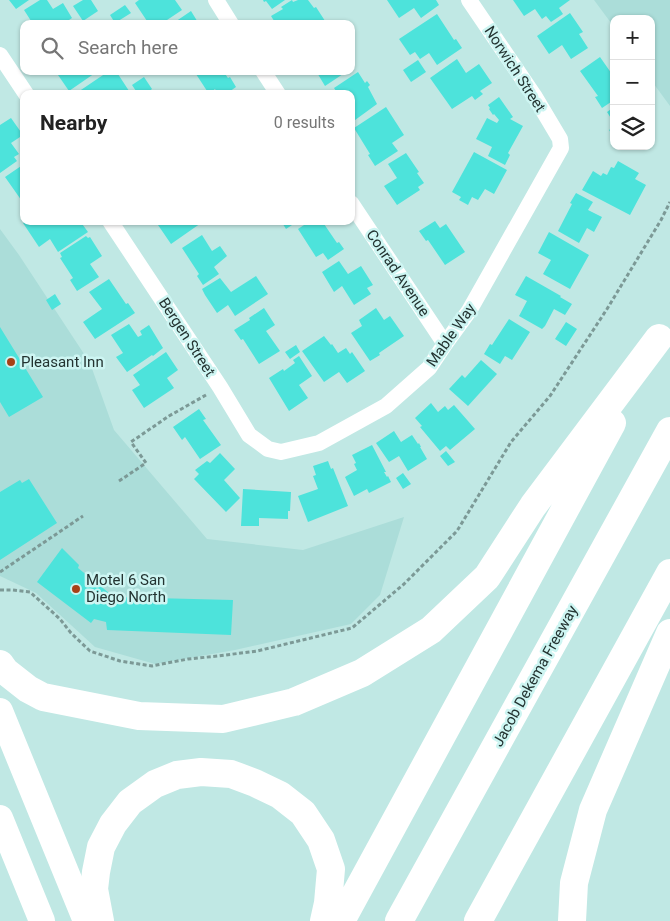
<!DOCTYPE html>
<html lang="en">
<head>
<meta charset="utf-8">
<style>
	:root { --surface:#fff; --page:#f2f2f2; --text:#222; --muted:#767676; --line:#e0e0e0 }
	body { margin:0; font-family:Roboto,sans-serif; background:var(--page); color:var(--text) }
	.controls { position:absolute; right:15px; top:15px; display:grid; overflow:hidden; border-radius:10px; box-shadow:0 1px 4px #0004 }
	.controls button { width:45px; height:45px; display:grid; place-items:center; padding:0; border:0; border-bottom:1px solid var(--line); background:var(--surface); color:var(--text); font:25px sans-serif }
	.list { margin:0; padding:0; list-style:none }
	h2 { display:flex; justify-content:space-between; align-items:center; height:65px; margin:0; padding:0 20px; font-size:21px }
	h2 small { font-size:16px; font-weight:400; color:var(--muted) }
	.icon { flex:none; width:28px; height:28px; fill:none; stroke:currentColor; stroke-width:2; stroke-linecap:round; stroke-linejoin:round }
	.map { position:relative; flex:none; width:670px; height:921px; overflow:hidden }
	.search { position:absolute; background:var(--surface); box-shadow:0 1px 4px #0004; left:20px; top:20px; width:335px; height:55px; display:flex; align-items:center; gap:12px; box-sizing:border-box; padding:0 18px; border-radius:10px; color:var(--muted); font-size:19px }
	.panel { position:absolute; background:var(--surface); box-shadow:0 1px 4px #0004; left:20px; top:90px; width:335px; height:135px; border-radius:10px }
	.map>svg:first-child { display:block }
	.built { fill:#abddd9 }
	.building { fill:#4de3db }
	.lines { fill:none; stroke-linecap:round; stroke-linejoin:round }
	.path { stroke:#7c9996; stroke-width:3; stroke-dasharray:4 2.5; stroke-linecap:butt }
	.street { stroke:#fff; stroke-width:16 }
	.primary { stroke:#fff; stroke-width:26 }
	.highway { stroke:#fff; stroke-width:28 }
	.poi-dot { fill:#a74118; stroke:#cdf5f2; stroke-width:2 }
	.labels { text-anchor:middle; stroke-width:5; stroke-linejoin:round; paint-order:stroke }
	.street-label { font-size:15px; fill:#233331; stroke:#cdf5f2 }
	.poi-label { font-size:15px; fill:#233331; stroke:#cdf5f2; text-anchor:start }
</style>
</head>
<body>
<div class="map">
<svg width="670" height="921" viewBox="0 0 670 921">
	<rect width="100%" height="100%" fill="#c0e8e4"/>
	<path class="built" d="M594 0H670V106L651 80V19H614V27Z
		M0 229 19 255 90 363 114 430 207 539 303 550 404 517 380 595 351 624 235 650 155 664 95 647 36 593 0 576Z"/>
	<path class="building" d="M9 0H29L16 9Z
		M40 0H47L53 9 63 3 72 18 63 24H33L24 10Z
		M83 0H91L98 11 83 21 73 6Z
		M139 0H175L182 10 161 24H149L135 3Z
		M263 0H285L272 9 266 1 264 2Z
		M292 0 293 2 298 0H308L314 8 316 7 327 24H276L271 16 283 9 281 7Z
		M387 0H436L439 5 421 18 414 8 399 18Z
		M513 0H570L559 8 563 14 551 22 546 16 542 19 535 9 524 16Z
		M125 5 131 13 115 23 110 15Z
		M191 11 199 24H172Z
		M570 13 583 32 579 34 588 48 571 59 562 45 549 54 537 36Z
		M437 14 454 40 456 39 462 48 437 65 429 53 420 59 415 52 410 55 399 39Z
		M600 57 614 77V88L612 90 614 92V100L602 108 595 97 598 96 580 71Z
		M457 59 466 73 479 64 492 83 480 91 483 94 475 100 472 96 452 109 430 78Z
		M418 60 426 72 411 82 403 70Z
		M62 71H98L69 91 58 75Z
		M109 71H116L131 94H75Z
		M194 71H223L228 78 230 77 236 87 226 94H218L215 89 209 94Z
		M316 71H345L346 72 325 86Z
		M358 72 365 83 367 81 370 85 368 87 377 104 351 123V94H338L334 88Z
		M144 77 152 89 146 94H138L132 85Z
		M499 97 513 117 510 119 523 126 508 153 510 155 505 165 488 156 492 147 476 139 487 118 497 123 499 120 494 114 493 115 489 109 490 108 488 105Z
		M386 107 404 135 392 143 398 151 375 166 368 155 370 154 354 128Z
		M614 107V123L607 112Z
		M11 118 23 135 11 143 19 154 14 157 17 161 0 173V125Z
		M614 127V137L609 130Z
		M474 152 507 170 494 194 485 189 478 200 472 197 468 205 459 200 461 197 452 192Z
		M406 153 419 172 417 173 424 183 418 187 420 190 397 205 384 186 397 178 388 164Z
		M618 161 639 173 635 179 646 185 630 215 582 190 593 171 601 176 603 173 607 175 611 167 614 168Z
		M24 164V204L5 177Z
		M576 193 593 202 588 210 602 217 594 232 587 228 579 243 558 231 572 204 570 203Z
		M26 221H80L88 232 58 252 50 239 39 247 23 223Z
		M163 221H204L171 244 158 225Z
		M281 221H298L286 229Z
		M310 221H322L337 243 339 242 344 249 328 260 323 253 316 257 298 229Z
		M435 221 440 228 446 224 465 252 445 265 428 240 426 241 419 231Z
		M549 232 589 255 570 289 543 274 551 260 538 253Z
		M202 235 212 251 220 246 227 256 214 267 219 274 203 285 197 276 199 274 182 248Z
		M86 236 88 238 90 237 102 256 90 264 99 277 77 291 70 280 73 278 60 258 62 257 60 253Z
		M339 261 348 274 361 266 373 285 367 288 371 294 354 305 342 286 334 292 322 272Z
		M256 276 268 294 235 316 228 305 217 313 205 295 202 289 220 278 231 292Z
		M526 276 561 296 560 297 572 304 565 315 554 309 545 326 542 329 519 316 527 301 515 295Z
		M109 279 126 304 128 303 135 313 95 339 83 322 102 309 89 292Z
		M55 294 61 304 52 310 46 300Z
		M264 308 275 325 266 331 280 351 259 364 243 339 241 340 234 330 250 320 249 318Z
		M376 308 384 320 390 316 404 336 379 353 380 355 370 361 351 333 362 326 359 320Z
		M509 319 530 332 512 360 505 356 500 364 484 354 490 344 492 345Z
		M566 322 577 329 566 346 555 339Z
		M129 324 138 337 142 335 140 331 149 325 163 348 153 356 152 355 127 372 116 357 123 353 111 335Z
		M0 327 43 397 9 417 0 402Z
		M324 336 331 345 332 344 338 353 346 348 350 354 352 352 365 371 347 383 339 372 324 382 302 351Z
		M296 345 300 352 290 359 285 352Z
		M166 352 178 370 167 378 174 388 144 408 132 390 140 385 133 375Z
		M299 356 312 376 299 385 308 398 289 411 269 378 283 369 284 371 295 363 293 360Z
		M481 360 497 374 468 406 449 389 462 375 465 378Z
		M431 403 438 412 445 406 448 410 454 405 475 429 450 450 446 446 440 451 420 427 422 426 415 418Z
		M199 409 206 419 203 420 221 445 200 459 185 437 182 440 173 427Z
		M394 431 401 442 412 435 418 444 419 443 421 447H420L427 459 408 471 399 456 389 462 376 443Z
		M372 445 386 472H384L387 477 388 476 391 482 369 493 367 489 354 496 345 477 357 470 354 464 356 463 352 455Z
		M446 451 455 462 448 466 440 456Z
		M220 453 235 469 224 480 240 498 226 512 194 479 199 474 195 470 207 461 210 463Z
		M328 461 331 469 333 468 348 506 308 522 298 496 318 489 313 476 316 475 313 466Z
		M403 473 411 484 403 489 396 478Z
		M29 479 57 523 0 560V492L20 480 22 483Z
		M243 489 291 492 290 511H288V519L259 518V526H241Z
		M62 548 79 565 78 568 114 597 233 600 231 635 107 630 106 622 94 619 91 623 37 582Z"/>
	<g class="lines">
		<path class="path" d="M119 481 146 463 131 442 169 416 206 395
			M0 572 83 516
			M0 590H13L30 592 60 619 71 633 90 651 120 661 152 666 188 659 218 656 257 651 352 628 404 584 457 531 511 442 550 396 607 309 661 220 670 202"/>
		<path class="street" d="M216 0 231 24
			M0 55 26 94
			M263 71 278 94
			M351 203 445 344
			M110 221 220 387 249 435 268 449 281 452 319 443 386 406 429 368 445 344 469 311 561 148 560 139 535 97 469 0"/>
		<path class="primary" d="M0 711 86 921
			M0 818 42 921"/>
		<path class="highway" d="M0 664 5 671 28 689 43 697 139 716 223 719 294 702 362 673 431 630 487 577 533 506 659 338
			M100 921 94 889 96 872 101 847 113 824 130 802 155 784 177 775 201 772 231 774 255 783 280 795 303 813 321 840 331 869 328 903 324 921
			M341 921 612 423
			M399 921 670 431
			M478 921 670 573
			M572 921 574 883 593 810 670 633"/>
	</g>
	<g class="poi-dot">
		<circle cx="11" cy="362" r="5"/>
		<circle cx="76" cy="589" r="5"/>
	</g>
	<g class="labels">
		<g class="street-label">
			<text transform="translate(515 69) rotate(57)" y="5">Norwich Street</text>
			<text transform="translate(398 273) rotate(56)" y="5">Conrad Avenue</text>
			<text transform="translate(451 335) rotate(-55)" y="5">Mable Way</text>
			<text transform="translate(187 337) rotate(57)" y="5">Bergen Street</text>
			<text transform="translate(535 676) rotate(-61)" y="5">Jacob Dekema Freeway</text>
		</g>
		<g class="poi-label">
			<text x="21" y="367">Pleasant Inn</text>
			<text x="86" y="585">Motel 6 San<tspan x="86" dy="17">Diego North</tspan></text>
		</g>
	</g>
</svg>
<div class="controls">
<button>+</button>
<button>−</button>
<button><svg class="icon" aria-label="layers" viewBox="0 0 24 24"><path d="M12 4l9 5-9 5-9-5zM3 14l9 5 9-5"/></svg></button>
</div>
<div class="search"><svg class="icon" aria-label="search" viewBox="0 0 24 24"><circle cx="10" cy="10" r="6"/><path d="M15 15l6 6"/></svg>Search here</div>
<section class="panel">
<h2>Nearby<small>0 results</small></h2>
<ul class="list">
</ul>
</section>
</div>
</body>
</html>
